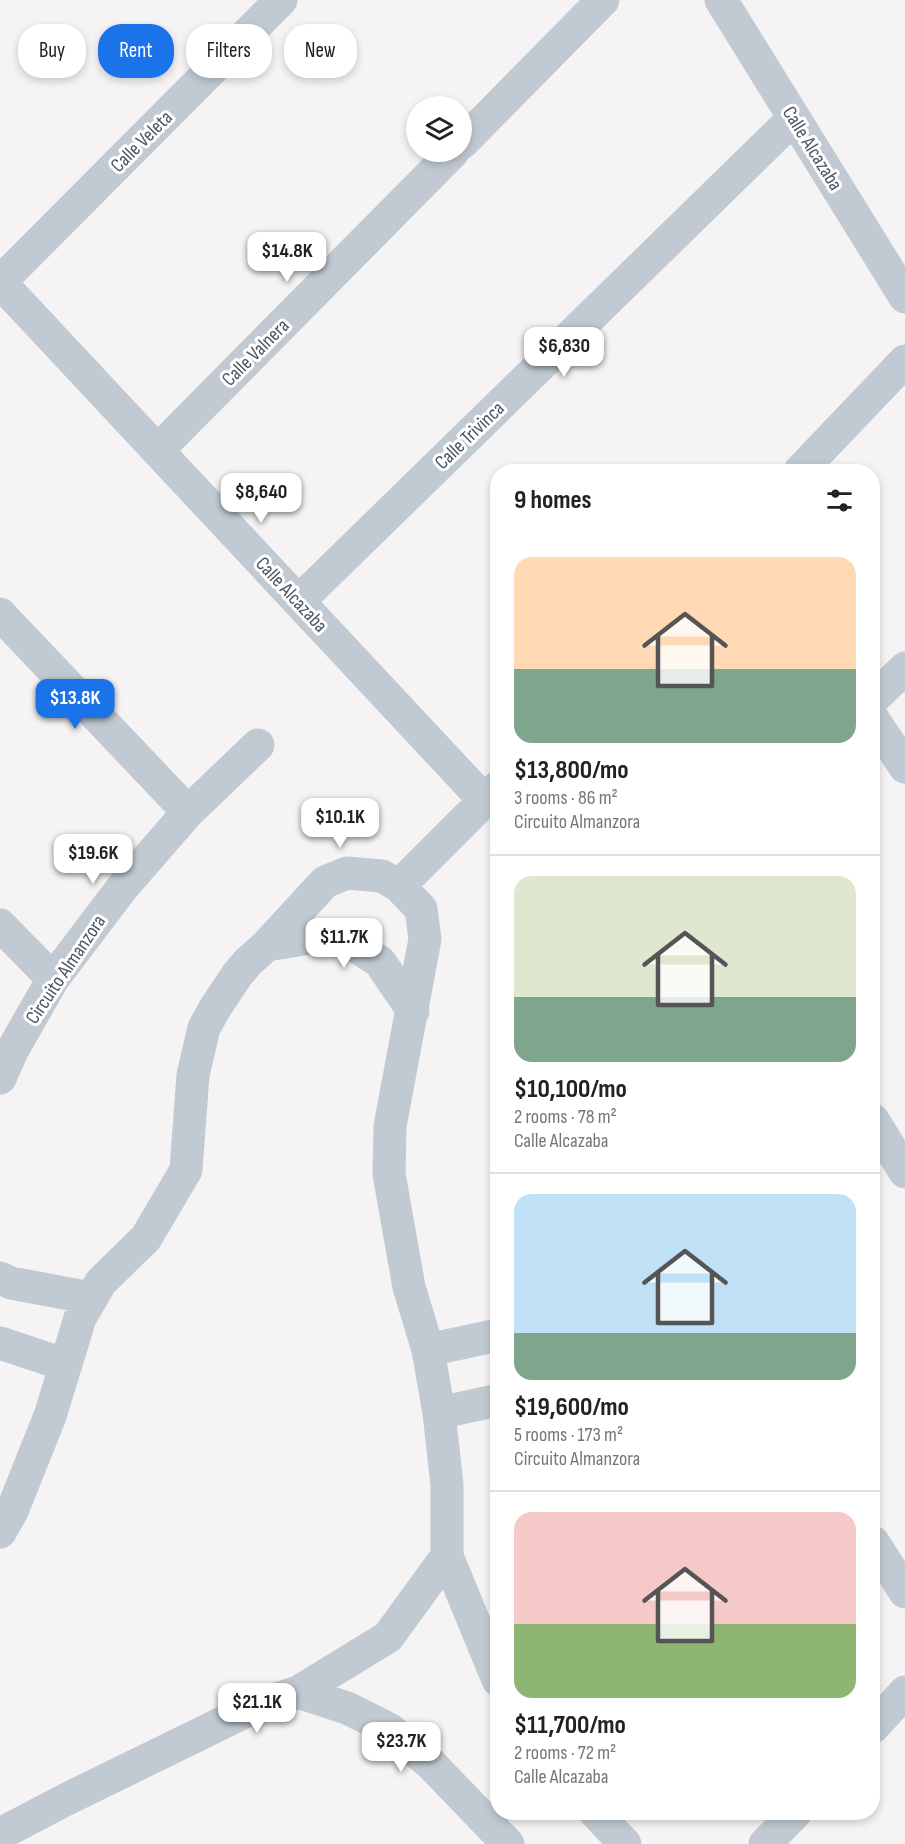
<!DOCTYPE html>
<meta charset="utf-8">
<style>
body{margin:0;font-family:"Sofia Sans Condensed",sans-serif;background:#f2f2f2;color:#222;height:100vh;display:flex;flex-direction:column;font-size:22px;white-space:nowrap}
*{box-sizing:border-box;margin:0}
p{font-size:20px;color:#767676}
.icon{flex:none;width:33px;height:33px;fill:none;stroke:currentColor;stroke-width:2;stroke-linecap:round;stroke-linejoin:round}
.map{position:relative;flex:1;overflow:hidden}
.drawer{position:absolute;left:490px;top:464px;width:390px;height:1356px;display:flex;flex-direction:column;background:#fff;border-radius:24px;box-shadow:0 3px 9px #0003}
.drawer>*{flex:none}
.guide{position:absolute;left:18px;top:24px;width:382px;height:54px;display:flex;gap:12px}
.controls{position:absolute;left:406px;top:96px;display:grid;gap:12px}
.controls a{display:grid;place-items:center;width:66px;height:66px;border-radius:50%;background:#fff;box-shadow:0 3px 9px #0003;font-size:30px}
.price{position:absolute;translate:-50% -51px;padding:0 14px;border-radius:12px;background:#fff;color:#222;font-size:20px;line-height:39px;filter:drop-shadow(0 2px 3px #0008)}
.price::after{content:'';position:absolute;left:50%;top:36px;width:18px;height:14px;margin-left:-9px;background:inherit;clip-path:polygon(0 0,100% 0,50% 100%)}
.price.selected{background:#1a73e8;color:#fff}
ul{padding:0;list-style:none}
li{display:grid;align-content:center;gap:12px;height:318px;padding:0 24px}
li+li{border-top:2px solid #e0e0e0}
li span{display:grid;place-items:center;height:186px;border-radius:18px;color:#555}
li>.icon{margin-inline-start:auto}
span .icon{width:108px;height:108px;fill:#fffc;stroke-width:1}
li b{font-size:26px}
h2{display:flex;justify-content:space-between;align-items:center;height:72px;padding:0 24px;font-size:26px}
.tag{padding:0 21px;border-radius:24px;background:#fff;box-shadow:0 3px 9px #0003;font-size:21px;line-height:54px}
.tag.selected{background:#1a73e8;color:#fff}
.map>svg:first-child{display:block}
</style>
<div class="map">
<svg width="905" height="1844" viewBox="0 0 905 1844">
<rect width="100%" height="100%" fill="#f5f3f3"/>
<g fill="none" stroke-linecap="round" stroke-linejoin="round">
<path stroke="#c1cad2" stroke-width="33" d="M721 0 905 297
M462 143 603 0
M0 282 485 801
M0 282 281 0
M158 450 453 152
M800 471 905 361
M299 601 794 118
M0 614 188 812
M873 699 905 668
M873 719 905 767
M399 886 498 787
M0 925 53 979
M267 945 323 936 354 945 380 962 413 1011
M0 1078 13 1049 53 979 122 888 188 812 258 745
M873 1120 905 1172
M0 1278 11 1283 91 1298
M0 1343 66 1365
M428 1350 498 1335
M439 1413 498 1400
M0 1532 12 1511 50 1416 80 1318 101 1282 146 1238 186 1170 193 1075 204 1028 215 1008 237 975 248 962 267 945 325 882 347 873 382 876 399 886 421 909 425 939 390 1126 389 1174 409 1287 428 1350 439 1413 447 1485V1556L498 1680
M873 1542 905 1592
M298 1692 347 1708 389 1729 431 1764 508 1844
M873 1727 905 1692
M595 1812 625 1844
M0 1834 67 1799 259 1705 298 1692 388 1637 447 1556
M765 1844 796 1812"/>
</g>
<g text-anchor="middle" stroke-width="6" stroke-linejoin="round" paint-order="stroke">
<g font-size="20" fill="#4a5661" stroke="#fff">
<text transform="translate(141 141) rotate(-45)" y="7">Calle Veleta</text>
<text transform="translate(813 148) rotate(58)" y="7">Calle Alcazaba</text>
<text transform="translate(255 352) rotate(-45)" y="7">Calle Valnera</text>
<text transform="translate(469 435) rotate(-44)" y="7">Calle Trivinca</text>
<text transform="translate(292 594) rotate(47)" y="7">Calle Alcazaba</text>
<text transform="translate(65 969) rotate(-56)" y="7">Circuito Almanzora</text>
</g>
</g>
</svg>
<div class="controls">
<a><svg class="icon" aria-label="layers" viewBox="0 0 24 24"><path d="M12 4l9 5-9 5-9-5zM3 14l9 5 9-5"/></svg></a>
</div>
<b class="price" style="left:287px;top:283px">$14.8K</b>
<b class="price" style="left:564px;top:378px">$6,830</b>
<b class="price" style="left:261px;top:524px">$8,640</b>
<b class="price selected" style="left:75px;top:730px">$13.8K</b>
<b class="price" style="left:340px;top:849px">$10.1K</b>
<b class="price" style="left:93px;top:885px">$19.6K</b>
<b class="price" style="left:344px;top:969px">$11.7K</b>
<b class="price" style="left:257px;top:1734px">$21.1K</b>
<b class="price" style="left:401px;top:1773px">$23.7K</b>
<div class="guide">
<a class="tag">Buy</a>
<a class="tag selected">Rent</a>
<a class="tag">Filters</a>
<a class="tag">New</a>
</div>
<section class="drawer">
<h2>9 homes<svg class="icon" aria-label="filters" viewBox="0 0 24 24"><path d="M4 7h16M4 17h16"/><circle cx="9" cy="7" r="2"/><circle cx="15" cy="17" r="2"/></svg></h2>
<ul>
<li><span style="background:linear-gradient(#ffd9b3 60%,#7fa58c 0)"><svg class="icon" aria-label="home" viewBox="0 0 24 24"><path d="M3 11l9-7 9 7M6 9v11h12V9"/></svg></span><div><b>$13,800/mo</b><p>3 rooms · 86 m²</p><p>Circuito Almanzora</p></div></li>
<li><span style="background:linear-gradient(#dfe7d0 65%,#7fa58c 0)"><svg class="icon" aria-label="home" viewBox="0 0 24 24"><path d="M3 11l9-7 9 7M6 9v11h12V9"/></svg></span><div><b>$10,100/mo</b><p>2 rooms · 78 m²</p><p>Calle Alcazaba</p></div></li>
<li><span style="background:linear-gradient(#bfe0f5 75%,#7fa58c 0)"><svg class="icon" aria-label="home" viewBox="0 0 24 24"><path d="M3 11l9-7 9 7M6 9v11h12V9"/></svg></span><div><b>$19,600/mo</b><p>5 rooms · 173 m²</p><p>Circuito Almanzora</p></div></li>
<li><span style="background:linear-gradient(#f6c9c9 60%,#8fb573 0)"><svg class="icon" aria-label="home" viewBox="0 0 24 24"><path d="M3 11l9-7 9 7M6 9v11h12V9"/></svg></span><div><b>$11,700/mo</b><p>2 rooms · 72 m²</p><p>Calle Alcazaba</p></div></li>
</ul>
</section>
</div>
